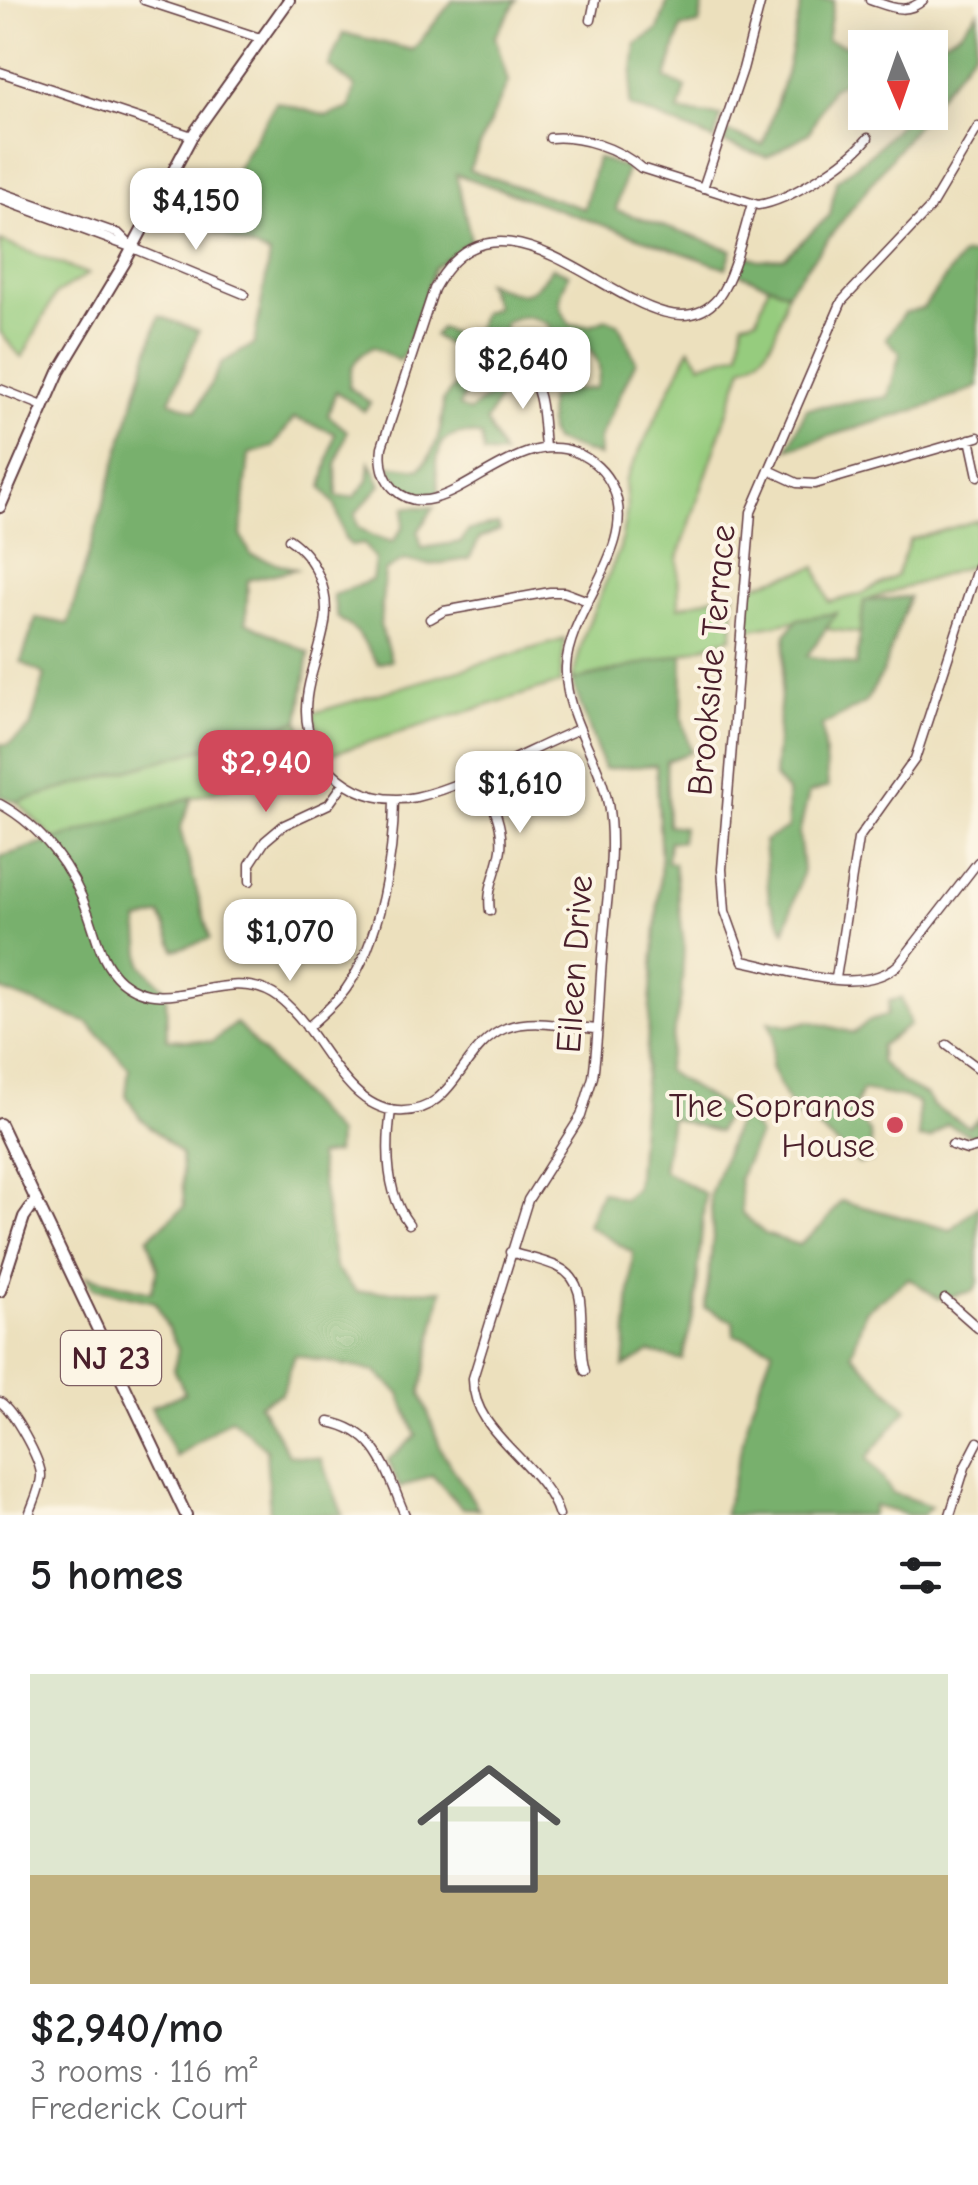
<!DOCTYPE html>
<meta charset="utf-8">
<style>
body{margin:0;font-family:"Comic Neue",sans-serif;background:#f6f6f6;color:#202124;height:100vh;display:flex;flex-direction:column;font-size:38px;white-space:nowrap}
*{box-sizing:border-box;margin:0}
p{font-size:32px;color:#757577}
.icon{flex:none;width:55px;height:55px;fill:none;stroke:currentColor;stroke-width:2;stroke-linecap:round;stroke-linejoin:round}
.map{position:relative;height:1515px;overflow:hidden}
.side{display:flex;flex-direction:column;background:#fff;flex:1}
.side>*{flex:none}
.needle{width:65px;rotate:178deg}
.tools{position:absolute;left:848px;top:30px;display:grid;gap:20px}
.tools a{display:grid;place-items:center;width:100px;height:100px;border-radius:0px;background:#fff;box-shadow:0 5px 25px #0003;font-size:50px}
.price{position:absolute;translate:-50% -85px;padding:0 22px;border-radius:20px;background:#fff;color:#222;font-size:32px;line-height:65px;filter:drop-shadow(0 2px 5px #0008)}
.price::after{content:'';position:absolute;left:50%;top:60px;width:30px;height:22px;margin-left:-15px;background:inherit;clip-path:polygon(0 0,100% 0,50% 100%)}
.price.selected{background:#d1495b;color:#fff}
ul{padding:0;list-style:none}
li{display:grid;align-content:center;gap:20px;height:530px;padding:0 30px}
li+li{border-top:2px solid #e0e0e0}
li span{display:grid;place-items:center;height:310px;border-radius:0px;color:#555}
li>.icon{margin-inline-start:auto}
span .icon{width:180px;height:180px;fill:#fffc;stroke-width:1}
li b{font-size:42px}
h2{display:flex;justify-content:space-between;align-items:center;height:120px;padding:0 30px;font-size:42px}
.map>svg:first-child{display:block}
</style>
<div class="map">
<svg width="978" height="1515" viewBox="0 0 978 1515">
<rect width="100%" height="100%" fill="#fcf5e5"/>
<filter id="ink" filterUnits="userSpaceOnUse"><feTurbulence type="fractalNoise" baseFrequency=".01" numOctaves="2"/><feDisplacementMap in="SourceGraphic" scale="20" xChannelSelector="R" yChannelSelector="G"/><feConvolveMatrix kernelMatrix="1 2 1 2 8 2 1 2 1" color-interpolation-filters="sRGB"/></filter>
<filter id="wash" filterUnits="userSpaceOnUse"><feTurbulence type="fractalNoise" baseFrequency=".0048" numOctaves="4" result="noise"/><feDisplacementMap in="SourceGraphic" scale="40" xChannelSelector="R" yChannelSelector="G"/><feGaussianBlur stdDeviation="2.25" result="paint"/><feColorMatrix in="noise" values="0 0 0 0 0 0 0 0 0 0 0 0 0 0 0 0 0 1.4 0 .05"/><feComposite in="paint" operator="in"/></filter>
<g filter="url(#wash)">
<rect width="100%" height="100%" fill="#ece0bd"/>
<path fill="#96cc7e" stroke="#707654" stroke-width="2.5" d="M0 241 88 274 56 294 22 358 0 332Z
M769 284 787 292C779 323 775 354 743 367L678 558 679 607 734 591 732 637 668 659 572 681 585 632 620 548 627 509 625 481 690 348 701 364 740 352 743 321 757 318Z
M978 520 973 565 864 601 860 633 825 629 835 613 748 630 750 586 816 567 829 602 859 595 896 576 910 540Z
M565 639 560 683 327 755 313 713Z
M299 721 312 761 55 840 17 802Z"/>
<path fill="#78b06d" stroke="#61684c" stroke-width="2.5" d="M453 0H517L495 36 508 82 469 170 584 209 597 158 627 168 616 210 732 250 726 268 456 174 471 240 434 268 405 353 399 361 373 347C355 356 349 368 349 387L370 403 364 411 336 391 328 415 347 431 336 465 337 497H354L368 481 370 462 381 485 355 514 358 527 373 536 393 542 403 527 405 507H434L418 532 422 548 461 542 469 530 498 524 500 530 480 538 469 559 429 565 404 560 385 571 380 625 391 660 378 664 357 632 337 617 333 595 372 580 375 560 364 544 352 546 345 539 335 505 322 488 335 433 294 418 273 447 249 454 241 535 251 555 296 569 248 580 246 622 309 653 299 721 17 802 0 796V744L8 745 30 728 45 675 21 662 36 618 68 624 159 316 199 331 170 401 196 411 222 363 254 344 270 255 216 233 208 218 276 102 327 116 350 108 355 87 329 66 343 33 413 50Z
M668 0H704L699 24 681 28 666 79 686 87 679 112 721 116 714 140 629 106 636 44 658 30Z
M802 0H834L827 40 865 51V71L831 89 809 133 767 157 724 143 728 132 763 145 786 74Z
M978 11 975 49 930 107V48L961 31Z
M910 113H926L787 292 735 272 743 254 759 260 785 257 830 215 836 181 874 151Z
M978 254V387L932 405 788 449 807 408 888 397 900 353 886 338 904 313 923 308 962 255Z
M552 267 569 274C559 295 555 306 571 325H591L606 319 618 323 636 361 599 439V456L554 441 549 432 548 399 567 391 595 388C606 365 595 355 579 339L552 346 549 325C533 316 522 313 505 323L504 334 525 344 513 354 498 344H483C471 364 471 386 459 406L469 412 511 378 486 421 503 455 484 454 481 436C464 432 456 433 442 442L436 464 439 494C413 500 400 487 388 465L419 469C437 452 443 425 443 400L461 379 451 347 434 336 440 328 472 342 481 314 496 307 485 282C523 297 527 302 552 267Z
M909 597 882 674 865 703 822 726 828 787 809 793 799 834 803 870 785 931 769 900 764 841 788 828 787 792 774 777 786 634 798 619 837 613 807 656 856 666 864 601Z
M683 654 682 718 691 752 666 761 668 825 683 827 681 842 669 841 667 862 674 863 684 945 681 997 666 1071 727 1109 718 1132 671 1118 663 1170 705 1194 695 1309 682 1360 650 1352 624 1367 633 1253 587 1225 601 1191 623 1199 636 1188 661 862 656 765 604 769 572 681Z
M192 797 180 829 210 939 175 950 161 915 138 921 142 965 166 990 167 1039 212 1042 236 1023 337 1135 336 1153 318 1156 335 1268 357 1292 442 1290 421 1393 442 1452 479 1509 462 1508 432 1475 400 1488 388 1460 416 1436 400 1394 376 1372 295 1355 282 1393 259 1404 289 1455 321 1459 343 1515H270L266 1449 231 1418 176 1457 151 1407 185 1393 174 1369 178 1349 155 1302 93 1288 86 1276 151 1292 158 1269 148 1238 184 1207 181 1154 140 1118 126 1095 129 1068 88 1023 0 990V857Z
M901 998 910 1025 880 1046V1062L903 1083 927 1096 933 1106 969 1127 978 1118V1136L977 1138 947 1124 930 1139 919 1138 918 1103C905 1095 878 1094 862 1090L853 1111 870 1133 872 1161 859 1164 814 1124 794 1115 771 1067 774 1036 769 1021 790 1026 809 1021 854 1033 867 1022 887 1015 889 1001Z
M741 1110 759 1135 739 1178 742 1213 765 1234 799 1245 823 1225 841 1201 951 1230 978 1205V1283L974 1291 939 1299 909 1278 865 1311 852 1354 907 1409 867 1458 893 1493 931 1506 923 1515H908L874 1506 872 1515H724L752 1405 773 1348 734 1335 733 1321 705 1308 713 1238 710 1195Z"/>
</g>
<g filter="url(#ink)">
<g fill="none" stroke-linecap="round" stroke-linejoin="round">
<defs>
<path id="minor" d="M144 0 260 38
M870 0C889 6 906 16 923 0
M591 20 595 0
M0 72 192 136
M978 127 930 208 842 301 751 512 722 869 725 911 743 961C788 970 863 998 899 964L978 862
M550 138C579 135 619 148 641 168L758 205C789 201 849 162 868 138
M703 188 743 69 761 0
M0 192 119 234 129 244
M0 199 133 248 244 294
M525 367C544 391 542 418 545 447
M0 389 43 406
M970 439 978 476
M769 470 797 483 815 484 978 437
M289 539C303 549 310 558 318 574 341 623 307 661 306 709 305 766 360 809 416 797 465 786 531 749 579 729
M430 619 444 611 550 592H564L588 601
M478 773C488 796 504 822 501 849 498 872 486 887 490 911
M0 804C42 827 73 869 88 913 97 937 101 964 121 981 168 1020 222 965 273 994 319 1021 339 1106 397 1111 456 1115 460 1046 506 1028 534 1018 568 1027 596 1029
M250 881V864L265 841 284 825 329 804 344 783
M836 978 858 839 915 759 978 566
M307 1028C320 1016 335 1004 346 989 380 941 394 856 394 799
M947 1045 978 1068
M391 1110C386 1147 386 1194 409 1224
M952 1145 967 1150 978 1147
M510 1252C526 1257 543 1260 558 1267 595 1284 574 1337 585 1371
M945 1299 978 1328
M0 1402C13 1410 42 1462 41 1477 40 1490 33 1503 29 1515
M329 1422C379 1431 387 1473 405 1515
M559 1515C543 1462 472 1435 473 1378L528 1200 581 1116 593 1077C599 1034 599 990 603 948 606 901 616 850 608 804 599 756 564 717 566 667 569 608 639 546 613 488 606 472 592 459 575 452 509 426 440 535 394 489 383 478 380 463 382 447L434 289C511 148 652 377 718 298 734 277 744 230 752 204
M950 1515 965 1467 978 1442"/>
<path id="major" d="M0 507 59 372 125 262 192 136 289 0
M0 1124 186 1515
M0 1291 24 1217 36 1200"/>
</defs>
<use href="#minor" stroke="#623c41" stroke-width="11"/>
<use href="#major" stroke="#623c41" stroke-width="14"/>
<use href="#minor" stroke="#fff" stroke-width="8"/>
<use href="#major" stroke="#fff" stroke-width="10"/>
</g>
</g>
<circle fill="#d1495b" stroke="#fcf5e5" stroke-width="4" cx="895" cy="1125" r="10"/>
<g text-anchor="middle" stroke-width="8" stroke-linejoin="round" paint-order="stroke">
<rect fill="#fcf5e5" stroke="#7f5f63" stroke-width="2.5" x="61" y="1331" width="100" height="54" rx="8"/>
<g font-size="32" font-weight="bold" fill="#4a1f2b">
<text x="111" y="1369">NJ 23</text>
</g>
<g font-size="35" fill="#4a1f2b" stroke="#fcf5e5">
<text transform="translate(711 660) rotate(-85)" y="12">Brookside Terrace</text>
<text transform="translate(574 964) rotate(-86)" y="12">Eileen Drive</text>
</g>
<g font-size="35" fill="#4a1f2b" stroke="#fcf5e5" text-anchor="end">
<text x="875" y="1117">The Sopranos<tspan x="875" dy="40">House</tspan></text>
</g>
</g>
</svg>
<div class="tools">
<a><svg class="needle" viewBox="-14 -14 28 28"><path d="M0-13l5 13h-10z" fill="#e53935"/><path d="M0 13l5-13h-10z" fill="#757577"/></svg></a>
</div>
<b class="price" style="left:196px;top:253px">$4,150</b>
<b class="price" style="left:523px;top:412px">$2,640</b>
<b class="price selected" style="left:266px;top:815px">$2,940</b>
<b class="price" style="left:520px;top:836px">$1,610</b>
<b class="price" style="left:290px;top:984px">$1,070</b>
</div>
<section class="side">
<h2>5 homes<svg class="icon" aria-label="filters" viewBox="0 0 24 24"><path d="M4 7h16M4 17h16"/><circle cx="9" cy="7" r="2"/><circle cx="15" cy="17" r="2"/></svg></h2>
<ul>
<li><span style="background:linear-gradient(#dfe7d0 65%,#c2b280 0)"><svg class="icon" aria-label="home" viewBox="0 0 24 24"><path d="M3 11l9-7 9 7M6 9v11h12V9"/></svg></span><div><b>$2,940/mo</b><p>3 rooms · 116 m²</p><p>Frederick Court</p></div></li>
</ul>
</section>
